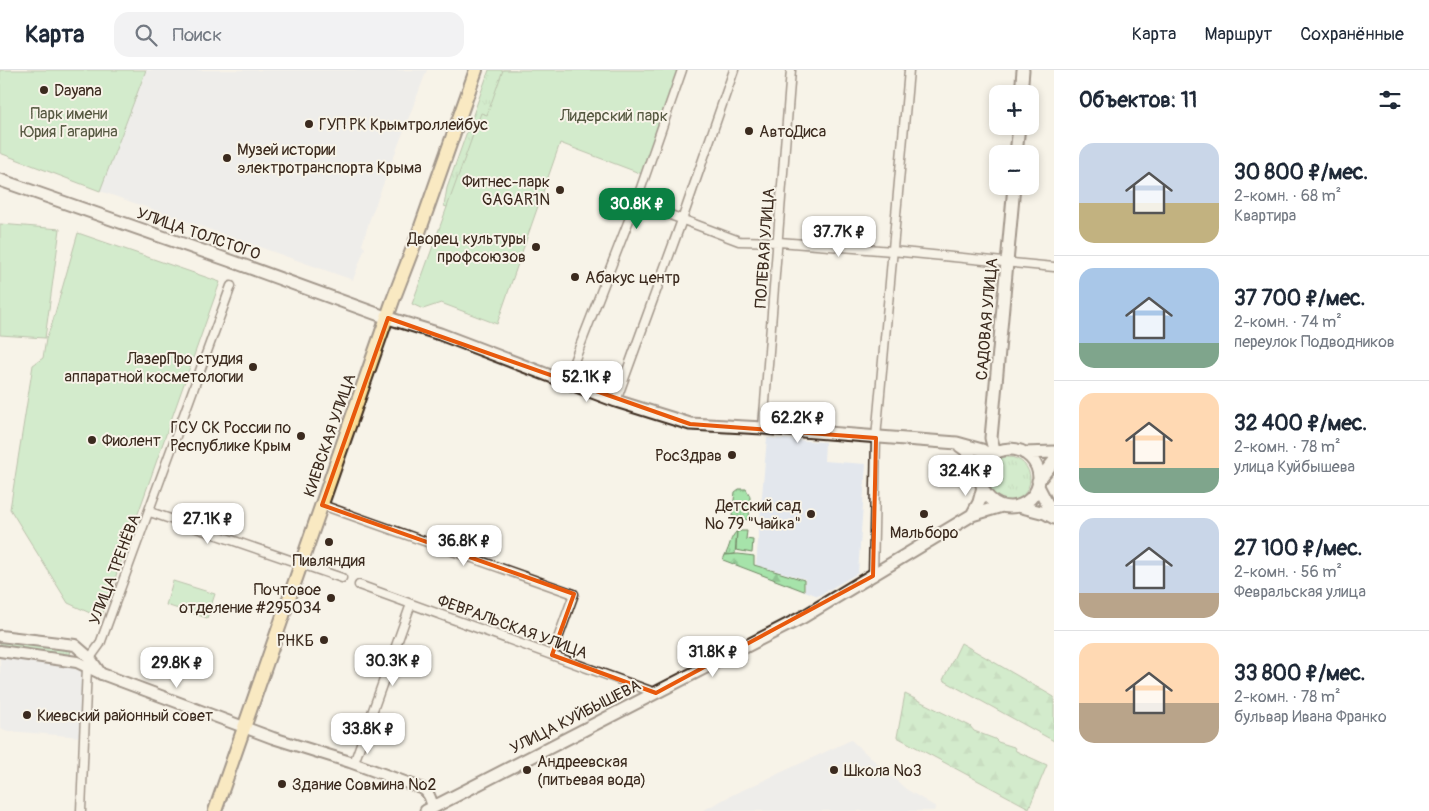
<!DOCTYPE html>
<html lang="ru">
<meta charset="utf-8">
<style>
body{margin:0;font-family:Pangolin,sans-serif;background:#f2f2f3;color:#1f2937;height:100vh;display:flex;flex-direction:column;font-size:19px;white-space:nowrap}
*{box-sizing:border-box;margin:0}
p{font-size:16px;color:#747a83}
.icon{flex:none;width:28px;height:28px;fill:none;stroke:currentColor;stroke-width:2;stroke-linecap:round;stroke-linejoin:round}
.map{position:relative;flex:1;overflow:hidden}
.details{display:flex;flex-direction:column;background:#fff;width:375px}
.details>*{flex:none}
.tools{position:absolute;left:989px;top:15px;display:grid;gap:10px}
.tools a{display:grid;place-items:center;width:50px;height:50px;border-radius:10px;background:#fff;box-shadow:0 2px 8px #0003;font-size:25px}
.price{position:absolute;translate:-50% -42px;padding:0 11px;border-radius:10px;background:#fff;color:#222;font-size:16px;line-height:32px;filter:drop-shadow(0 1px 2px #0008)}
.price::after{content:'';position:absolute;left:50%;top:30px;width:15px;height:11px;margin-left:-8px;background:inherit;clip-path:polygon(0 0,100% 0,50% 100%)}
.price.active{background:#0b8043;color:#fff}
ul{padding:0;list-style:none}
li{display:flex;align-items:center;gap:15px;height:125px;padding:0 25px}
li+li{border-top:1px solid #e0e1e3}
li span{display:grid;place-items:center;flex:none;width:140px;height:100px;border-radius:15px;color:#555}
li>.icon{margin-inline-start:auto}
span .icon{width:60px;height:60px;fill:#fffc;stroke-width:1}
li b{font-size:21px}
h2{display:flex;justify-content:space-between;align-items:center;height:60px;padding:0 25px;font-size:21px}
header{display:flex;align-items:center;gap:30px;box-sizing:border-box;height:70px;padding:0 25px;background:#fff;border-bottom:1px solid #e0e1e3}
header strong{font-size:24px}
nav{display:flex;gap:28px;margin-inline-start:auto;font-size:18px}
.search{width:350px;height:45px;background:#f2f2f3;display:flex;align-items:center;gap:12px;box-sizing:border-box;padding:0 18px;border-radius:15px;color:#747a83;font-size:19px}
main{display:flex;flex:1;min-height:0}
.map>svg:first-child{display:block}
</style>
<header>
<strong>Карта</strong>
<div class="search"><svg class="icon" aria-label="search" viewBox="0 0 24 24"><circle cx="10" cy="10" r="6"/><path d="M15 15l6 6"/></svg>Поиск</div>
<nav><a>Карта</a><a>Маршрут</a><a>Сохранённые</a></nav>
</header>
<main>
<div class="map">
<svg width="1054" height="741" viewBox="0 0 1054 741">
<defs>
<pattern id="grass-tufts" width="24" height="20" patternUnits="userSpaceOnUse" patternTransform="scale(1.25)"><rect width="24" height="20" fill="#a6e3aa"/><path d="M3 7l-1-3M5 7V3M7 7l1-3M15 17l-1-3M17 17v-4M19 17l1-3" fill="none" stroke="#90c392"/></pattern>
<pattern id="forest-firs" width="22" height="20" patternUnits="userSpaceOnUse" patternTransform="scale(1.25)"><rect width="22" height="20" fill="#a6e3aa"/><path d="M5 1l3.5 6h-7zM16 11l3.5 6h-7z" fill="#90c392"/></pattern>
</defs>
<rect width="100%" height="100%" fill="#f7f3e8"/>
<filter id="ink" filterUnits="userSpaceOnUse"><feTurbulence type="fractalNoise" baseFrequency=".02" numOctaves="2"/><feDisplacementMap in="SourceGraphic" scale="10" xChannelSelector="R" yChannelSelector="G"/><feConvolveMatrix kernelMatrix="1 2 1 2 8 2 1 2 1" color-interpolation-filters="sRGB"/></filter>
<g filter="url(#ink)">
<path fill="#e3e7ed" d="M146 0H427L370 149 362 175 365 178 353 210 100 121Z
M767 368 825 372 824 391 866 394 858 503 818 526 805 521V509L756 495Z
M0 585 84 598 81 667 8 661 0 658Z
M851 670 906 719 936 737 934 741H702L732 725Z"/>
<path fill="url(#grass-tufts)" stroke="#708664" d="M489 0H516L453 139 444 136 447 118Z
M986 409a22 22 0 1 1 44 0a22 22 0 1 1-44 0Z
M739 419H746L750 426 749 450 732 446 735 422Z
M737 461 735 484 725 485C731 475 729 469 737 461Z
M0 569 71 577 70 588 0 578Z"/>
<path fill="url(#forest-firs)" stroke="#708664" d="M738 484 754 486V495L804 510V521L723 490 725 485Z
M961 573 1054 627V671L943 610Z
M905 624 970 656 974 661 995 669 998 672 1014 677 1016 681 1047 695 1029 738 897 667Z"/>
<path fill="#a6e3aa" stroke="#708664" d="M0 0H146L100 121 0 83Z
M503 0H678L642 104 560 73 497 254 441 233 423 239 412 234 481 43 487 45Z
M0 154 60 159 45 268 0 265Z
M78 163 220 212 101 548 68 533 10 439 33 295 43 288 46 269 52 254Z
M737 461H747L746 469 753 470 752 483 736 480Z
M173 511 215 524 207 548 166 535Z"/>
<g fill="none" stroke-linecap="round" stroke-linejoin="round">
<defs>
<path id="minor" d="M636 132 739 171 779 172 892 181 1054 197
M566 312 636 132 682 0
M616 331 682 150 734 0
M763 358 791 0
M322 435 574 524 552 585
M150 442 342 508
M873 506 876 368 909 0
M359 515 656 623
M354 693 411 534
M81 741 87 597 90 588 100 574 231 216"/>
<path id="tertiary" d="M0 566 75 575 90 588 101 604
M0 581 77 592 102 604 273 668 350 692 421 718C429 721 431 730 433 737"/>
<path id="secondary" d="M1021 24 1023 0
M1016 84 1019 56
M0 110 234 192 388 248 440 264 616 331 690 354 763 358 957 373 982 380 991 386
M960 376 967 381 981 405
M981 408a29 29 0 1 1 58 0a29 29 0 1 1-58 0Z
M995 383 991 368 1014 116
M1024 383 1054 382
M1038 411 1054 391
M1038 416 1054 447
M1018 436 1045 443 1054 448
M972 445 979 432 983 417
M426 741 803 547 972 445 1002 436"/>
<path id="primary" d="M215 741 393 230 418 165 476 0"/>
</defs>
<use href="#minor" stroke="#3b2a1e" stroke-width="11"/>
<use href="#tertiary" stroke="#3b2a1e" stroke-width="14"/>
<use href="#secondary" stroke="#3b2a1e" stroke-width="15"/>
<use href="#primary" stroke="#3b2a1e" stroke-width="16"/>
<use href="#minor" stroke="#f7f3e8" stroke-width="8"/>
<use href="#tertiary" stroke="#f7f3e8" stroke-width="10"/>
<use href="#secondary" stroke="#f7f3e8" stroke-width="11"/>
<use href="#primary" stroke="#fbde96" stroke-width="12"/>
</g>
</g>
<path d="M0 0H1054V741H0ZM388 248 690 354 876 368 873 506 656 623 552 585 574 524 322 435Z" fill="#f7f3e8" fill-opacity=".55" fill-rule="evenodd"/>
<path fill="none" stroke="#e8590c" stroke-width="4" stroke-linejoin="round" d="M388 248 690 354 876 368 873 506 656 623 552 585 574 524 322 435Z"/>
<g fill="#3b2a1e" stroke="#f7f3e8" stroke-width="2">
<circle cx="44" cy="20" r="5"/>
<circle cx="309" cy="54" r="5"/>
<circle cx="749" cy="61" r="5"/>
<circle cx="227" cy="88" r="5"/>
<circle cx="560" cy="120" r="5"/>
<circle cx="536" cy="177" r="5"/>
<circle cx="575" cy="207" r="5"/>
<circle cx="253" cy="297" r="5"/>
<circle cx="301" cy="366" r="5"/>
<circle cx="92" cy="370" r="5"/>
<circle cx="732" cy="385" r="5"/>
<circle cx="811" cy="444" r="5"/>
<circle cx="924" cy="444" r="5"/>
<circle cx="329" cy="472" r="5"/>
<circle cx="331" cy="528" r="5"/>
<circle cx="324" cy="570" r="5"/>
<circle cx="27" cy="645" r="5"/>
<circle cx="527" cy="700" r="5"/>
<circle cx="834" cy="700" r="5"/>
<circle cx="282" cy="714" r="5"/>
</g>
<g text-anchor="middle" stroke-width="4" stroke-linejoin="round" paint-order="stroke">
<g font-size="16" fill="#3b2a1e" stroke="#f7f3e8" text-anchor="start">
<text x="54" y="26">Dayana</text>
<text x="319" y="60">ГУП РК Крымтроллейбус</text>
<text x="759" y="67">АвтоДиса</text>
<text x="237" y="85">Музей истории<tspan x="237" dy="18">электротранспорта Крыма</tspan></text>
<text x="550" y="117" text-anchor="end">Фитнес-парк<tspan x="550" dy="18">GAGAR1N</tspan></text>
<text x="526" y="174" text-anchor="end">Дворец культуры<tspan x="526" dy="18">профсоюзов</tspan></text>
<text x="585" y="213">Абакус центр</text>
<text x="243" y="294" text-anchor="end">ЛазерПро студия<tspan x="243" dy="18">аппаратной косметологии</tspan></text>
<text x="291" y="363" text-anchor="end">ГСУ СК России по<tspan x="291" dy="18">Республике Крым</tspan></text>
<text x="102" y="376">Фиолент</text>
<text x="722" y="391" text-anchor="end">РосЗдрав</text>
<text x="801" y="441" text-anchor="end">Детский сад<tspan x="801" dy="18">№ 79 "Чайка"</tspan></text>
<text x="924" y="468" text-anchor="middle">Мальборо</text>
<text x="329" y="496" text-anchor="middle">Пивляндия</text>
<text x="321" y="525" text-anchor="end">Почтовое<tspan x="321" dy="18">отделение #295034</tspan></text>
<text x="314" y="576" text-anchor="end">РНКБ</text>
<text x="37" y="651">Киевский районный совет</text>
<text x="537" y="697">Андреевская<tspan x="537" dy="18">(питьевая вода)</tspan></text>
<text x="844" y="706">Школа №3</text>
<text x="292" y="720">Здание Совмина №2</text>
</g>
<g font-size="16" fill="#565841" stroke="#f7f3e8">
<text x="69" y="49">Парк имени<tspan x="69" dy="18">Юрия Гагарина</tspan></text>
<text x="614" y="51">Лидерский парк</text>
</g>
<g font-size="16" fill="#3b2a1e" stroke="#f7f3e8">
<text transform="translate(199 163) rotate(19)" y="6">УЛИЦА ТОЛСТОГО</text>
<text transform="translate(764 178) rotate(-86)" y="6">ПОЛЕВАЯ УЛИЦА</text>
<text transform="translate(986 249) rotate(-85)" y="6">САДОВАЯ УЛИЦА</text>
<text transform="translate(329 365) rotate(-71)" y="6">КИЕВСКАЯ УЛИЦА</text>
<text transform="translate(114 499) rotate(-69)" y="6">УЛИЦА ТРЕНЁВА</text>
<text transform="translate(513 556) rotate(20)" y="6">ФЕВРАЛЬСКАЯ УЛИЦА</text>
<text transform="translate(575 646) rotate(-27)" y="6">УЛИЦА КУЙБЫШЕВА</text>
</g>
</g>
</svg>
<div class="tools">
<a>+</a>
<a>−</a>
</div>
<b class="price active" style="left:637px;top:160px">30.8K ₽</b>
<b class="price" style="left:839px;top:188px">37.7K ₽</b>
<b class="price" style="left:587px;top:333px">52.1K ₽</b>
<b class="price" style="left:798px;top:374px">62.2K ₽</b>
<b class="price" style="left:966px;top:427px">32.4K ₽</b>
<b class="price" style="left:208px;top:475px">27.1K ₽</b>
<b class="price" style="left:464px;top:497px">36.8K ₽</b>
<b class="price" style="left:713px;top:608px">31.8K ₽</b>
<b class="price" style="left:393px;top:617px">30.3K ₽</b>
<b class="price" style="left:177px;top:619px">29.8K ₽</b>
<b class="price" style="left:368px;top:685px">33.8K ₽</b>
</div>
<section class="details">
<h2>Объектов: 11<svg class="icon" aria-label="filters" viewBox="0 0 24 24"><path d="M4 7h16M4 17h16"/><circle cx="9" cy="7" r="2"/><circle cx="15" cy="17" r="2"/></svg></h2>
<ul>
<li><span style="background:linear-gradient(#c9d6e8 60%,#c2b280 0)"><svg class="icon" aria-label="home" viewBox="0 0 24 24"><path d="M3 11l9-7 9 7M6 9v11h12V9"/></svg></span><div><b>30 800 ₽/мес.</b><p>2-комн. · 68 m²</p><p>Квартира</p></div></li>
<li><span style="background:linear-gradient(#a9c7e8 75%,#7fa58c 0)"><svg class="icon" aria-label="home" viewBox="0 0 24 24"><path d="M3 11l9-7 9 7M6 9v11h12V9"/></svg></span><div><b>37 700 ₽/мес.</b><p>2-комн. · 74 m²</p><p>переулок Подводников</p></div></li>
<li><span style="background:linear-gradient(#ffd9b3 75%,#7fa58c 0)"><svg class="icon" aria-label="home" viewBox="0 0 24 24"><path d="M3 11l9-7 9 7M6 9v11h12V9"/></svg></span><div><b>32 400 ₽/мес.</b><p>2-комн. · 78 m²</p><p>улица Куйбышева</p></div></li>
<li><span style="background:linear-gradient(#c9d6e8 75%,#b9a48a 0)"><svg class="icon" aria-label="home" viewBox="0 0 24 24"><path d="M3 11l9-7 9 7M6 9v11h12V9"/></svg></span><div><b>27 100 ₽/мес.</b><p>2-комн. · 56 m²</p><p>Февральская улица</p></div></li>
<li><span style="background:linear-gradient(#ffd9b3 60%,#b9a48a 0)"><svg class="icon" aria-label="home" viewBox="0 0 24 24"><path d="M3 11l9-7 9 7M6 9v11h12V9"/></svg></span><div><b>33 800 ₽/мес.</b><p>2-комн. · 78 m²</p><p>бульвар Ивана Франко</p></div></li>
</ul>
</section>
</main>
